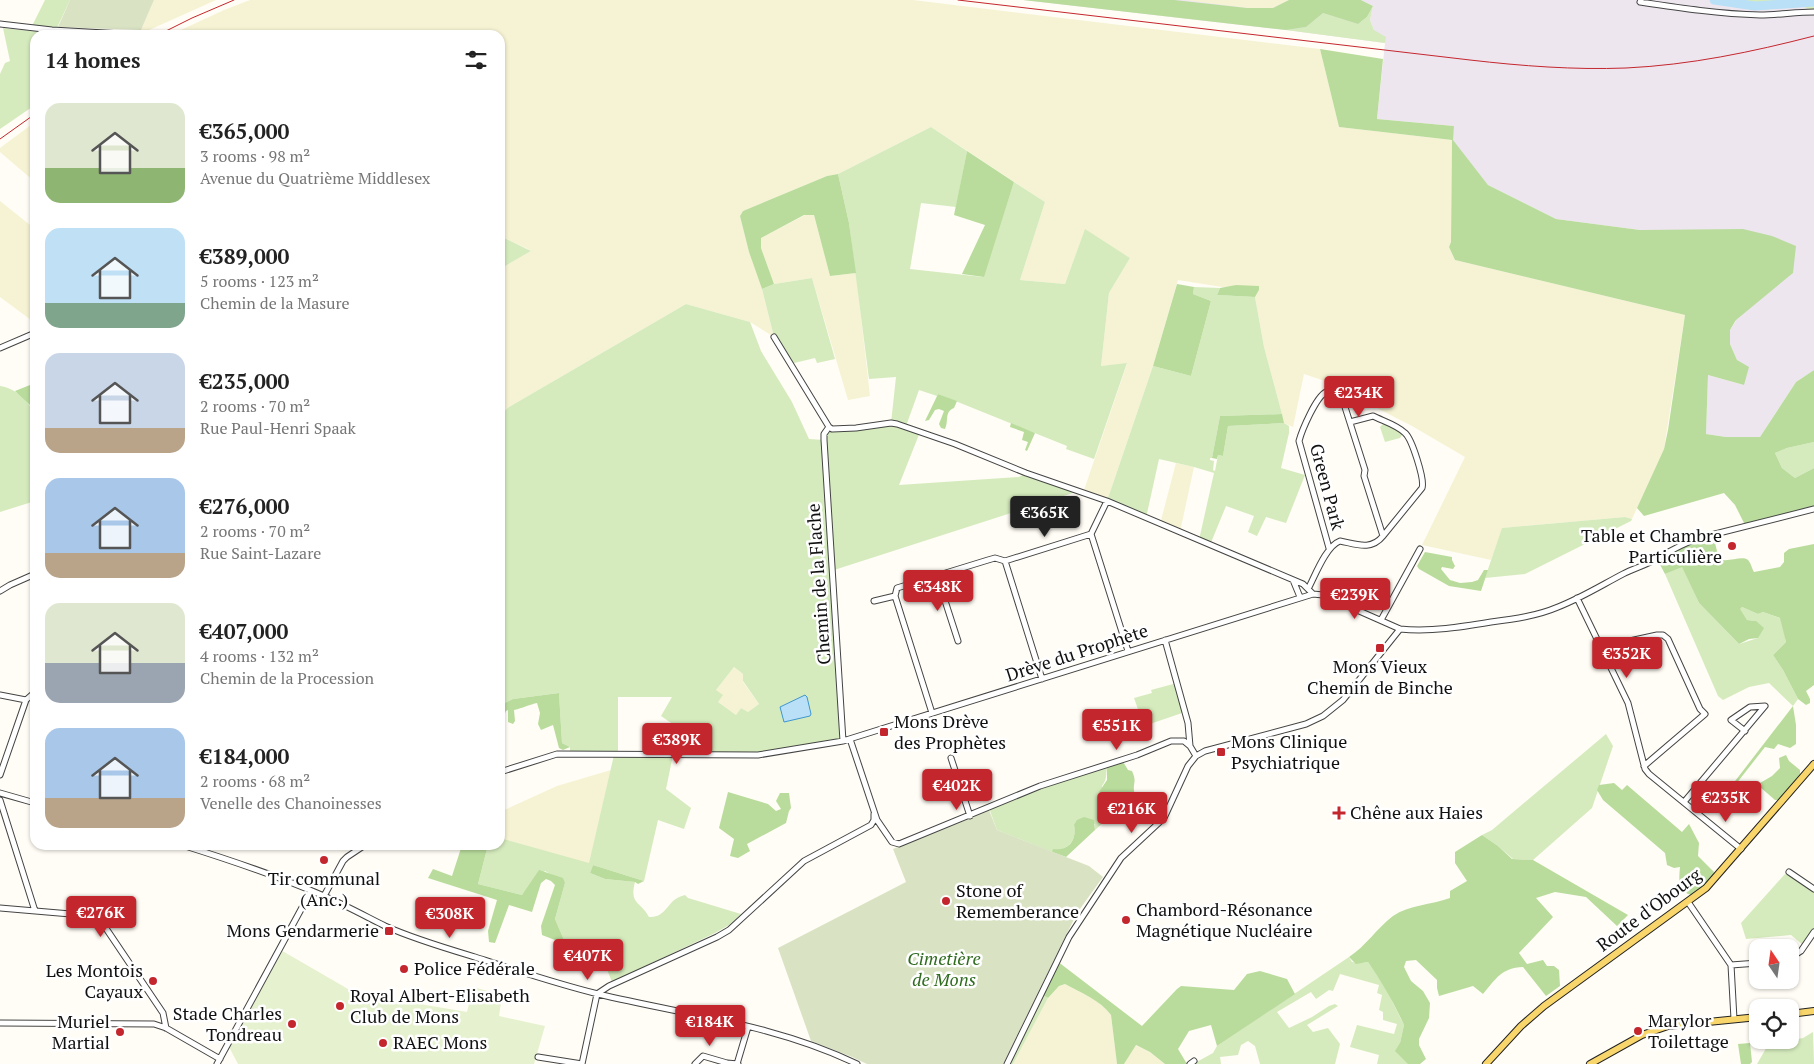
<!DOCTYPE html>
<meta charset="utf-8">
<style>
body{margin:0;font-family:"PT Serif",serif;background:#f2f2f2;color:#222;height:100vh;display:flex;flex-direction:column;font-size:19px;white-space:nowrap}
*{box-sizing:border-box;margin:0}
p{font-size:16px;color:#767676}
.icon{flex:none;width:28px;height:28px;fill:none;stroke:currentColor;stroke-width:2;stroke-linecap:round;stroke-linejoin:round}
.map{position:relative;flex:1;overflow:hidden}
.details{position:absolute;left:30px;top:30px;width:475px;height:820px;display:flex;flex-direction:column;background:#fff;border-radius:15px;box-shadow:0 1px 4px #0004}
.details>*{flex:none}
.needle{width:32px;rotate:347deg}
.buttons{position:absolute;left:1749px;top:939px;display:grid;gap:10px}
.buttons a{display:grid;place-items:center;width:50px;height:50px;border-radius:10px;background:#fff;box-shadow:0 1px 4px #0004;font-size:25px}
.price{position:absolute;translate:-50% -42px;padding:0 11px;border-radius:5px;background:#c4262e;color:#fff;font-size:16px;line-height:32px;filter:drop-shadow(0 1px 2px #0008)}
.price::after{content:'';position:absolute;left:50%;top:30px;width:15px;height:11px;margin-left:-8px;background:inherit;clip-path:polygon(0 0,100% 0,50% 100%)}
.price.selected{background:#222;color:#fff}
ul{padding:0;list-style:none}
li{display:flex;align-items:center;gap:15px;height:125px;padding:0 15px}
li span{display:grid;place-items:center;flex:none;width:140px;height:100px;border-radius:15px;color:#555}
li>.icon{margin-inline-start:auto}
span .icon{width:60px;height:60px;fill:#fffc;stroke-width:1}
li b{font-size:21px}
h2{display:flex;justify-content:space-between;align-items:center;height:60px;padding:0 15px;font-size:21px}
.map>svg:first-child{display:block}
</style>
<div class="map">
<svg width="1814" height="1064" viewBox="0 0 1814 1064">
<rect width="100%" height="100%" fill="#fffdf5"/>
<path fill="#eee6ef" d="M1023 0H1327L1374 30 1370 20 1373 6 1361 0H1814V370L1796 382 1760 437H1726L1706 434 1708 375 1744 385 1737 360 1730 344V330L1736 321 1640 230 1556 219 1488 185 1452 140 1454 126 1377 119 1385 43 1286 30Z"/>
<path fill="#f6f3d4" d="M154 0H216L147 31 141 30Z
M250 0H913L1320 49 1339 127 1452 140 1451 242 1449 247 1455 260 1685 315 1664 449 1632 519 1625 517 1503 528 1491 560 1422 545 1465 457 1412 426 1322 380 1304 374 1293 427 1284 423 1282 414 1264 347 1255 297 1259 290V286L1222 287 1178 280 1153 366 1107 501 1083 493 1127 364 1101 366 1109 293 1130 258 1085 230 1065 284 1020 280 1045 202 931 127 838 174 827 176 743 211 740 216 749 252 762 289 774 337 750 322 686 304 509 407 500 415V269L531 251 526 248 500 236V35H170L224 10Z
M1185 0H1289L1273 8H1247Z
M35 122V182L0 152V148Z
M0 201 35 229V323L0 297Z
M805 215H814L830 276 856 273 870 396 848 400 812 278 774 284 761 248V238Z
M1176 463 1194 467 1180 532 1160 524Z
M734 667 743 674V682L759 704 748 712 741 708 736 715 718 702 716 690Z
M611 770 589 864 500 838V812L557 786Z
M1065 984 1095 1000 1106 1009 1111 1015 1117 1064H1013L1048 998 1059 986Z
M1135 1045 1150 1052 1165 1064H1124Z"/>
<path fill="#d5ebbd" fill-rule="evenodd" d="M45 0H70L56 30 31 28Z
M1724 0H1814V16L1804 6 1759 10 1723 4Z
M1373 6 1370 20 1374 30 1386 37 1385 43 1286 30 1306 27 1323 13 1358 24 1367 17Z
M3 28 49 33 93 35H35V105L0 129V74L5 63 10 61Z
M931 127 967 151 956 207 921 203 910 269 983 277 1014 182 1045 202 1020 280 1065 284 1085 229 1130 258 1109 293 1101 366 1127 363 1094 459 1066 449 1067 446 938 394 937 396 919 390 906 426 920 432 899 485 1019 477 1026 473 1079 491 831 571 843 741 758 755H673L666 789 691 808 684 829 658 820 644 881 593 865 590 873 605 879 635 882C629 905 641 901 649 917 663 917 665 909 673 901 676 898 681 896 685 895L688 898 741 914 729 925 715 933 612 982 600 952 592 948 564 940 555 919 565 883 545 871 522 895 478 884 488 845H500V838L589 863 614 755 570 754V747L562 743 559 693 513 699 500 705V415L509 407 686 304 750 322 761 351 792 402 809 439 824 440 829 427 833 429 891 423 896 377 869 379 849 223 838 174ZM734 667 743 674V681L759 704 748 712 741 708 736 715 718 702 723 695 716 690ZM618 697H672L661 716 680 729 664 755H618Z
M500 236 531 251 500 269Z
M812 278 835 359 817 363 815 358 790 364 774 337 762 289 774 284Z
M1194 287 1220 288 1217 295 1255 297 1264 347 1282 414 1220 416 1212 458H1210V460L1214 461 1213 470 1215 471 1218 455 1223 456 1228 426 1284 423 1289 426V433L1281 468 1305 475 1286 523 1266 517 1257 536 1248 532 1254 516 1226 506 1210 545 1199 540 1214 473 1194 467 1159 459 1146 518 1107 501 1153 366 1191 376 1211 301 1193 294Z
M0 386C16 388 28 401 35 414V501L0 512Z
M1385 422 1404 432 1400 438 1385 442 1380 427Z
M1814 442V468L1795 478 1782 468 1775 453 1787 448Z
M1625 517 1632 519 1631 521 1525 574 1485 578 1502 528Z
M1682 566 1699 603 1739 644 1758 638 1756 621 1747 620 1739 609 1742 607 1758 614 1763 612 1782 619 1786 642 1773 655 1783 670 1798 699 1793 706 1769 683 1749 687 1723 700 1718 696 1665 574Z
M1177 683 1185 712 1144 726 1134 698 1152 693 1151 690Z
M1606 734 1613 746 1592 808 1533 860 1513 859 1498 846 1482 835 1492 830Z
M1109 764C1104 772 1109 777 1102 786V803L1105 807H1109L1104 822 1095 830V824L1074 825C1077 840 1069 850 1054 850L1052 852 997 830 989 808Z
M1789 872 1814 889V932L1804 946 1791 935 1746 939 1741 923 1785 874 1787 875Z
M1349 957 1352 962 1362 963 1368 962 1383 983 1404 1025 1400 1043 1408 1064H1377L1379 1055 1350 1047 1357 1025 1394 1034 1397 1024 1383 1020V1012L1379 1010 1382 995 1377 993 1379 985 1340 974 1333 991 1329 990 1316 999 1311 992 1277 1012 1289 1028 1312 1017 1329 1006 1335 1004 1338 1006 1307 1025 1313 1032 1328 1028 1340 1044 1335 1064H1260L1255 1046 1248 1041 1241 1045 1238 1055 1220 1057 1221 1064H1193L1213 1053 1217 1046Z
M1041 994 1048 998 1013 1064H1007Z
M1813 1032 1814 1064H1757L1768 1045 1803 1038Z"/>
<path fill="#b9dc9c" d="M1023 0H1174L1247 8H1273L1289 0H1361L1373 6 1367 17 1358 24 1323 13 1306 27 1286 30Z
M1320 49 1383 59 1377 119 1454 126 1453 140 1488 185 1556 219 1640 230 1743 229 1772 236 1796 246 1793 273 1736 320 1730 330V344L1737 360 1749 367 1744 385 1708 375 1706 434 1726 437H1760L1796 382 1814 370V442L1787 448 1775 453 1782 468 1795 478 1814 468V509L1746 527 1735 505 1724 493 1644 516 1637 508 1664 449 1668 430 1685 315 1455 260 1449 247 1451 242 1452 140 1339 127Z
M967 151 1014 182 984 277 962 274 985 225 954 215Z
M838 174 849 223 856 273 830 276 814 215H804L761 238V248L774 284 762 289 749 252 740 216 743 211 827 176Z
M1177 284 1194 287 1193 294 1211 301 1191 376 1153 366Z
M1236 285 1259 286V290L1255 297 1217 295 1220 288Z
M35 383V414L31 406 15 391Z
M938 394 957 401 954 408C944 412 949 421 945 429L941 428 939 424 944 411 939 409 935 410 929 420 925 421Z
M1282 414 1284 423 1228 426 1223 456 1218 455 1217 459 1212 458 1220 416Z
M1011 423 1035 433 1027 451 1025 450 1028 442 1022 440 1024 432 1010 427Z
M1711 535 1714 539 1719 559C1727 563 1743 555 1748 560 1751 563 1752 569 1754 572L1780 567 1784 562V553L1789 549 1814 544V685L1806 691 1810 699V703L1806 705 1798 699 1783 670 1773 655 1786 642 1780 618 1763 612 1758 614 1742 607 1740 609 1747 620 1756 621 1764 628 1758 638 1749 639 1739 644 1699 603 1682 567 1665 574 1657 559 1666 552Z
M1425 552 1452 557V560L1455 566 1453 569 1442 567 1441 569 1450 580 1460 583 1472 582 1478 580 1484 570H1488L1481 591 1449 586 1419 569 1417 566Z
M559 693 562 743 570 747 563 750 559 748 553 725 541 730 538 724 540 713 537 703C528 705 523 708 514 710L515 721 513 724 508 722V710L506 711 503 718H500V705L513 699Z
M1793 706 1796 725V744L1790 748 1778 744 1774 749 1765 747 1725 798 1730 803V808L1722 813 1715 807Z
M1786 755 1789 761 1800 770V774L1779 800H1775L1760 787V783L1772 776 1780 768 1779 758Z
M1122 760 1128 770 1132 771C1137 782 1133 782 1134 791 1136 800 1157 805 1165 808L1154 822 1125 797 1117 794 1111 801 1109 807 1103 806 1099 792 1107 780V768L1109 764Z
M1614 783 1622 790 1627 785 1682 832 1689 824 1699 843 1698 856 1714 872C1711 883 1700 889 1691 895 1677 891 1679 879 1680 867L1674 868 1667 865 1665 853 1603 800 1597 790 1599 785Z
M728 792 768 804 776 811 781 809 776 801 780 793H789L791 808 789 811 786 823 747 844 750 851 738 858 730 856 734 839 719 828Z
M1084 817 1094 820 1095 830 1066 857 1052 852 1053 849C1069 851 1077 840 1074 825L1077 820Z
M1482 835 1498 846 1512 859 1533 860 1628 915 1617 926 1586 897 1555 892 1536 898 1553 917 1519 953 1527 964 1543 960 1547 966H1554L1559 970 1560 986 1546 996 1523 967C1501 968 1496 979 1483 994L1473 986 1439 996 1437 988V980L1416 960 1406 961 1404 967 1411 981 1423 991 1430 1003 1429 1018 1419 1039V1045L1426 1059 1420 1064H1408L1395 1051 1400 1043 1404 1025C1394 1003 1382 982 1368 962L1356 964 1349 957C1366 946 1377 928 1393 916 1409 905 1431 905 1450 898V891L1467 881 1455 863V852Z
M462 845H488L478 884 522 895 539 870 563 878 565 883 555 919 564 940 560 942 542 935 541 926 555 885 551 881 546 879 541 883 532 912 509 905 495 943 489 942 488 931 497 900 428 878 433 869 452 876Z
M593 865 644 881 638 884 635 882 605 879 590 873Z
M1057 961 1142 1026 1177 989 1181 986 1234 990 1247 974 1260 971 1287 979 1295 994 1217 1046 1211 1025 1189 1031 1178 1049 1187 1064H1165L1150 1052 1136 1045 1124 1064H1117L1111 1015C1100 1000 1081 993 1065 984L1059 986 1048 998 1041 994Z
M1750 1043 1752 1062 1750 1064H1741L1738 1044Z"/>
<path fill="#d9e3c4" d="M70 0H154L141 30 58 27Z
M989 810 997 830 1089 866 1103 877 1077 913 1003 1064H867L852 1057 811 1041 778 948 906 882 893 849Z"/>
<path fill="#e6f2cf" d="M279 949 355 993 467 1012 473 987 499 994 502 997 499 1016 545 1026 534 1064H238L228 1045Z"/>
<path fill="#b9e0f7" stroke="#3f96cf" d="M805 695 807 697 811 714 810 716 784 722 780 707Z"/>
<g fill="none" stroke-linecap="round" stroke-linejoin="round">
<path stroke="#b9e0f7" stroke-width="9" d="M1714 0 1755 6 1814 2"/>
<defs>
<path id="minor" d="M1641 0 1640 2C1680 8 1720 14 1760 15 1778 15 1796 12 1814 12
M0 24 52 30 140 35
M774 337 829 427 832 429 856 428 891 423 897 424 955 444 1026 473 1107 501 1303 584 1313 594
M0 348 35 333
M1350 422 1373 416C1383 421 1397 425 1405 433 1412 439 1425 480 1422 488L1383 536
M829 427 824 434V440L843 741
M1107 501 1091 534 1128 651
M1005 561 1042 679
M1005 561 1091 534
M937 576 958 641
M1293 580 1300 597
M1308 589C1315 576 1326 546 1340 541 1356 544 1371 551 1383 536L1364 476 1365 470 1344 404 1338 398 1326 392C1316 397 1302 430 1299 441L1329 548
M0 591 10 585 35 574
M895 596 932 713
M1577 598 1628 703 1645 769 1649 774 1741 849
M874 601 895 596 897 588 988 560 995 558 1005 561
M1381 620 1420 549
M1165 640 1188 723 1190 746 1196 756
M1602 647 1657 635H1663L1668 639 1700 709 1705 714 1644 766
M0 695 26 700 35 692
M850 739 877 820 892 842 899 844 1040 786 1137 755 1171 741H1184L1190 746
M951 758 970 816
M500 772 557 754 758 755 843 741 1313 594 1323 595 1400 629C1431 632 1461 627 1491 622 1514 619 1537 616 1558 607 1581 598 1602 585 1623 574 1634 568 1647 565 1658 558 1673 549 1682 544 1699 538L1814 509
M0 775 26 700
M0 793 35 803
M0 800 35 911
M1684 802 1765 706 1750 707 1731 720 1745 731
M182 845C230 860 278 876 324 896 345 905 365 916 385 926 414 939 445 948 475 957 515 970 557 984 598 994 685 1015 775 1024 857 1064
M1789 872 1814 889
M324 896 343 861 347 857 365 845
M1688 902 1731 965 1734 1019
M0 908 94 916 99 918 163 1013 166 1028
M1790 958 1801 951 1814 932
M1731 965 1758 963
M597 994 609 986 717 937 729 930 804 861 871 825 874 820V814
M0 1023 154 1024 166 1028 220 1059
M538 1057 582 1064
M217 1064 311 891
M582 1064 597 994
M695 1064 703 1056 727 1063 738 1064
M737 1064 748 1027
M1007 1064 1069 937 1121 858 1164 818 1188 766 1196 756 1205 751 1306 724 1323 716 1343 700 1400 629
M1190 1064 1194 1061"/>
<path id="major" d="M1790 1014 1814 1011
M1486 1064 1521 1026 1544 1006 1706 888 1814 764
M1590 1064 1642 1035 1668 1026 1758 1017"/>
</defs>
<use href="#minor" stroke="#444" stroke-width="7"/>
<use href="#major" stroke="#222" stroke-width="8"/>
<use href="#minor" stroke="#fff" stroke-width="5"/>
<use href="#major" stroke="#f9d66b" stroke-width="6"/>
<path stroke="#c4262e" stroke-width="1" d="M958 0 1470 60C1522 66 1574 70 1626 68 1690 65 1752 52 1814 36
M158 35 192 18 234 0
M0 139 35 114"/>
</g>
<g fill="#c4262e" stroke="#fff" stroke-width="2">
<circle cx="1732" cy="546" r="5"/>
<rect x="1375" y="643" width="10" height="10" rx="2.5"/>
<rect x="879" y="727" width="10" height="10" rx="2.5"/>
<rect x="1216" y="747" width="10" height="10" rx="2.5"/>
<path d="M1336.5 805.5h5v5h5v5h-5v5h-5v-5h-5v-5h5z"/>
<circle cx="324" cy="860" r="5"/>
<circle cx="946" cy="901" r="5"/>
<circle cx="1126" cy="920" r="5"/>
<rect x="384" y="926" width="10" height="10" rx="2.5"/>
<circle cx="404" cy="969" r="5"/>
<circle cx="153" cy="981" r="5"/>
<circle cx="340" cy="1006" r="5"/>
<circle cx="292" cy="1024" r="5"/>
<circle cx="1638" cy="1031" r="5"/>
<circle cx="120" cy="1032" r="5"/>
<circle cx="383" cy="1043" r="5"/>
</g>
<g text-anchor="middle" stroke-width="5" stroke-linejoin="round" paint-order="stroke">
<g font-size="18" fill="#111" stroke="#fff">
<text transform="translate(1327 487) rotate(75)" y="6">Green Park</text>
<text transform="translate(819 584) rotate(-94)" y="6">Chemin de la Flache</text>
<text transform="translate(1077 653) rotate(-18)" y="6">Drève du Prophète</text>
<text transform="translate(1649 910) rotate(-37)" y="6">Route d'Obourg</text>
</g>
<g font-size="18" fill="#111" stroke="#fff" text-anchor="start">
<text x="1722" y="542" text-anchor="end">Table et Chambre<tspan x="1722" dy="21">Particulière</tspan></text>
<text x="1380" y="673" text-anchor="middle">Mons Vieux<tspan x="1380" dy="21">Chemin de Binche</tspan></text>
<text x="894" y="728">Mons Drève<tspan x="894" dy="21">des Prophètes</tspan></text>
<text x="1231" y="748">Mons Clinique<tspan x="1231" dy="21">Psychiatrique</tspan></text>
<text x="1350" y="819">Chêne aux Haies</text>
<text x="324" y="885" text-anchor="middle">Tir communal<tspan x="324" dy="21">(Anc.)</tspan></text>
<text x="956" y="897">Stone of<tspan x="956" dy="21">Rememberance</tspan></text>
<text x="1136" y="916">Chambord-Résonance<tspan x="1136" dy="21">Magnétique Nucléaire</tspan></text>
<text x="379" y="937" text-anchor="end">Mons Gendarmerie</text>
<text x="414" y="975">Police Fédérale</text>
<text x="143" y="977" text-anchor="end">Les Montois<tspan x="143" dy="21">Cayaux</tspan></text>
<text x="350" y="1002">Royal Albert-Elisabeth<tspan x="350" dy="21">Club de Mons</tspan></text>
<text x="282" y="1020" text-anchor="end">Stade Charles<tspan x="282" dy="21">Tondreau</tspan></text>
<text x="1648" y="1027">Marylor<tspan x="1648" dy="21">Toilettage</tspan></text>
<text x="110" y="1028" text-anchor="end">Muriel<tspan x="110" dy="21">Martial</tspan></text>
<text x="393" y="1049">RAEC Mons</text>
</g>
<g font-size="18" font-style="italic" fill="#2f6b1f" stroke="#fff">
<text x="944" y="965">Cimetière<tspan x="944" dy="21">de Mons</tspan></text>
</g>
</g>
</svg>
<div class="buttons">
<a><svg class="needle" viewBox="-14 -14 28 28"><path d="M0-13l5 13h-10z" fill="#e53935"/><path d="M0 13l5-13h-10z" fill="#767676"/></svg></a>
<a><svg class="icon" aria-label="locate" viewBox="0 0 24 24"><circle cx="12" cy="12" r="6"/><path d="M12 2v4M12 18v4M2 12h4M18 12h4"/></svg></a>
</div>
<b class="price" style="left:1359px;top:418px">€234K</b>
<b class="price selected" style="left:1045px;top:538px">€365K</b>
<b class="price" style="left:938px;top:612px">€348K</b>
<b class="price" style="left:1355px;top:620px">€239K</b>
<b class="price" style="left:1627px;top:679px">€352K</b>
<b class="price" style="left:1117px;top:751px">€551K</b>
<b class="price" style="left:677px;top:765px">€389K</b>
<b class="price" style="left:957px;top:811px">€402K</b>
<b class="price" style="left:1726px;top:823px">€235K</b>
<b class="price" style="left:1132px;top:834px">€216K</b>
<b class="price" style="left:101px;top:938px">€276K</b>
<b class="price" style="left:450px;top:939px">€308K</b>
<b class="price" style="left:588px;top:981px">€407K</b>
<b class="price" style="left:710px;top:1047px">€184K</b>
<section class="details">
<h2>14 homes<svg class="icon" aria-label="filters" viewBox="0 0 24 24"><path d="M4 7h16M4 17h16"/><circle cx="9" cy="7" r="2"/><circle cx="15" cy="17" r="2"/></svg></h2>
<ul>
<li><span style="background:linear-gradient(#dfe7d0 65%,#8fb573 0)"><svg class="icon" aria-label="home" viewBox="0 0 24 24"><path d="M3 11l9-7 9 7M6 9v11h12V9"/></svg></span><div><b>€365,000</b><p>3 rooms · 98 m²</p><p>Avenue du Quatrième Middlesex</p></div></li>
<li><span style="background:linear-gradient(#bfe0f5 75%,#7fa58c 0)"><svg class="icon" aria-label="home" viewBox="0 0 24 24"><path d="M3 11l9-7 9 7M6 9v11h12V9"/></svg></span><div><b>€389,000</b><p>5 rooms · 123 m²</p><p>Chemin de la Masure</p></div></li>
<li><span style="background:linear-gradient(#c9d6e8 75%,#b9a48a 0)"><svg class="icon" aria-label="home" viewBox="0 0 24 24"><path d="M3 11l9-7 9 7M6 9v11h12V9"/></svg></span><div><b>€235,000</b><p>2 rooms · 70 m²</p><p>Rue Paul-Henri Spaak</p></div></li>
<li><span style="background:linear-gradient(#a9c7e8 75%,#b9a48a 0)"><svg class="icon" aria-label="home" viewBox="0 0 24 24"><path d="M3 11l9-7 9 7M6 9v11h12V9"/></svg></span><div><b>€276,000</b><p>2 rooms · 70 m²</p><p>Rue Saint-Lazare</p></div></li>
<li><span style="background:linear-gradient(#dfe7d0 60%,#9aa5b1 0)"><svg class="icon" aria-label="home" viewBox="0 0 24 24"><path d="M3 11l9-7 9 7M6 9v11h12V9"/></svg></span><div><b>€407,000</b><p>4 rooms · 132 m²</p><p>Chemin de la Procession</p></div></li>
<li><span style="background:linear-gradient(#a9c7e8 70%,#b9a48a 0)"><svg class="icon" aria-label="home" viewBox="0 0 24 24"><path d="M3 11l9-7 9 7M6 9v11h12V9"/></svg></span><div><b>€184,000</b><p>2 rooms · 68 m²</p><p>Venelle des Chanoinesses</p></div></li>
</ul>
</section>
</div>
